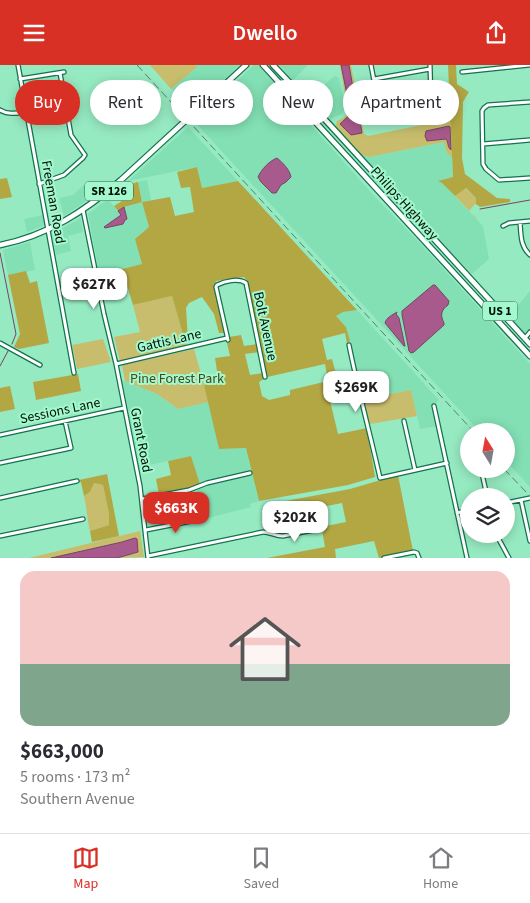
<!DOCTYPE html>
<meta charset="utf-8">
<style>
body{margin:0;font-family:"Source Sans 3",sans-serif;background:#f2f2f3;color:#2b2b33;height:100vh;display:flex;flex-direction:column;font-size:19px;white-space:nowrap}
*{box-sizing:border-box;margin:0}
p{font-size:16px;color:#7c7c81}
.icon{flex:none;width:28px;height:28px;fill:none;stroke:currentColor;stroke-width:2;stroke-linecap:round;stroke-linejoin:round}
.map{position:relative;height:493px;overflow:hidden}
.sheet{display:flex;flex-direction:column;background:#fff;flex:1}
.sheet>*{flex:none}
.top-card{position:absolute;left:15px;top:15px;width:500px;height:45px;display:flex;gap:10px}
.needle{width:32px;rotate:349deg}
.buttons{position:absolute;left:460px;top:358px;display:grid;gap:10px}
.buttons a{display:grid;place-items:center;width:55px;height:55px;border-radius:50%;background:#fff;box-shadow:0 2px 12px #0003;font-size:25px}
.price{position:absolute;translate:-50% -42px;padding:0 11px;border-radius:10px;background:#fff;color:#222;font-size:16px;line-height:32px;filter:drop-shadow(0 1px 2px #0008)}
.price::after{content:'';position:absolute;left:50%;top:30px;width:15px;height:11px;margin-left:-8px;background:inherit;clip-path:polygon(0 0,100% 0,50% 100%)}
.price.active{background:#d93025;color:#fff}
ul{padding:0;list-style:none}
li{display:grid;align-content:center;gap:10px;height:265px;padding:0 20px}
li span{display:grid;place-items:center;height:155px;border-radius:15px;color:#555}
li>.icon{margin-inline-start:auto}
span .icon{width:90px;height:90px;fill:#fffc;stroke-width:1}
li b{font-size:21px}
.tag{padding:0 18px;border-radius:22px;background:#fff;box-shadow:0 2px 12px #0003;font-size:18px;line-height:45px}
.tag.active{background:#d93025;color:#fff}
header{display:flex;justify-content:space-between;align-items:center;height:65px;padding:0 20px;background:#d93025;color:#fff;font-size:22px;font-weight:600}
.tab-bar{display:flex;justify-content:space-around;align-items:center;height:70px;border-top:1px solid #e1e1e2;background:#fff;font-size:14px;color:#7c7c81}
.tab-bar a{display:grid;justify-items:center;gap:2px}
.tab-bar .active{color:#d93025}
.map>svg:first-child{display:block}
</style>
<header><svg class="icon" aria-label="menu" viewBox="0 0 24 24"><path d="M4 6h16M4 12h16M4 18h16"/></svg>Dwello<svg class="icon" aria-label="share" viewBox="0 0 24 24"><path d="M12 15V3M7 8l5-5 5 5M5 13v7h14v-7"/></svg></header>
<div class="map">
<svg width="530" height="493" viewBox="0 0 530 493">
<rect width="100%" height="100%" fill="#96eac1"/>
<path fill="#83e0b4" d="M195 0H240L191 45 172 24 196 2Z
M254 0H258L260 2 292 36 294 41 378 135 418 176 530 299V422L506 396V366H479L194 56Z
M279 0H308L293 15Z
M334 11H336L339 13 345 43 342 49 330 54 312 35V31Z
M188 62 238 116 202 123 197 102 128 116Z
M445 77 447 87 452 92 453 112 439 116 442 118 483 161 489 194 472 209 422 158 420 153 361 90 369 92Z
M147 115 151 135 142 137 149 162 135 174 142 199 99 209 88 149 108 134 121 150 105 163 123 159 125 155 127 154 124 142 142 137 138 117Z
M84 120 94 131 64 151 59 133 73 130Z
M44 150 45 160 27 167 24 154Z
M81 153 83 167 68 171 71 186 56 190 52 169Z
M30 177 35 205 8 210 3 185Z
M530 226V264L524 268 515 258 509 251Z
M357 245 439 335 433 341 437 361 420 364 411 325 363 334 346 262 336 251 343 247Z
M122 315 157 329 178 344 209 337 219 384 246 383 259 436 250 439 251 442 204 454 197 424 205 420 250 410V407L200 419 191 391 140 402Z"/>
<path fill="#c7bd6c" d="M150 0H195L197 2 171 24Z
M340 0H341L350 44 356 40 349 0H351L364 69 368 71 451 54 452 92 447 88 444 77 369 92 361 90 340 68 336 61 337 56 344 53 348 47Z
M465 123 476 133 477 140 475 139 469 146 477 153V154L455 131Z
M172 231 186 281 120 296 114 272 140 267 133 240Z
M103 274 111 297 77 304 72 280Z
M194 284 209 337 178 344 157 329 125 316 122 300Z
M411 325 417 351 370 359 363 334Z
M94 418 103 420 109 449V460L90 466C87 454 87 443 84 431L90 427Z
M140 466 144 492 117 493 138 487 135 473 122 477 51 493H29Z"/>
<path fill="#b3a744" d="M448 0H456L457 19 469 27 463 37 462 93 465 109 497 133 510 134V137L480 142 476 139V133L466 123 455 131 442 118 438 116 453 112Z
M197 102 202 123 238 116 357 245 343 247 336 251 346 262 350 276 347 278 345 268 322 274 327 295 332 294 340 324 328 327 338 369 367 363 375 412 348 420 259 436 246 383 219 384 204 320 219 314 217 306 215 293 230 291 227 278 230 277 229 272 241 270 244 281 258 279 260 287 245 289 250 310 263 308 264 314 259 317 262 331 269 335 290 330V325L328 316 325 299 267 312 248 217 244 212 216 216 214 220 225 268H219L214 249 202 232 189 238 186 243 188 276 185 277 172 231 133 240 122 204 142 199 135 174 149 162 142 137 124 142 118 146 114 141 122 136 121 129 126 120 138 117 142 137 170 132 175 151 194 147 190 122 181 123 177 107Z
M7 113 12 132 0 134V114Z
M26 206 30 218 37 216 49 278 19 284 14 282 20 269 8 210Z
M78 309 81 326 36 335 33 317Z
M10 321 15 344 0 347V323Z
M191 391 200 419 190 423 159 430 156 414 171 410 168 396Z
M107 409 119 471 92 477 90 466 109 460V449L103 420 94 418 90 427 84 431 81 417H79V415Z
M398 410 413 486 379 493 374 476 335 484 336 493H267L325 482 322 465 326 464V461L346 457 342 438 267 453 264 440 350 424Z"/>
<path fill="#a85a8c" stroke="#764464" d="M341 0H349L356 40 351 44H350Z
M356 44 358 45 362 68 351 70 340 59Z
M449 61 450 62 451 85C447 82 449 78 446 74L427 76 425 71 426 66Z
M277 93C282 97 290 105 291 112L286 117 281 120 276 128H272L261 117 258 112C261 105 269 96 277 93Z
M124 142 127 154 125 155 123 159 105 163 104 162 121 150 118 146Z
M433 220H435L449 236 448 240C441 245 440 250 444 258V260L414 287 411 288 409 286 402 250V246Z
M397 247 396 249 399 253 405 281H404L385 258C386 253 392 250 397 247Z
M135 473 137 474 138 487 117 493H51L122 477Z"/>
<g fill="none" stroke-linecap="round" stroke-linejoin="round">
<path stroke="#764464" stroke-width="1" d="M480 144 530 135
M0 188 16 269 12 279
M0 301 8 286"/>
<defs>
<path id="minor" d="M18 0 74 308
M371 0 379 42 383 47 387 48 424 40 429 38 431 34 430 0
M462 7 529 0
M20 14 64 7
M374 14 430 4
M530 37 488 40 484 43 482 46 483 99 486 104 499 115 530 113
M0 45C8 50 17 48 26 47
M483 79 530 75
M39 119 64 110 83 93 85 90 71 70 60 8
M83 145 104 249 116 299 140 421 148 493
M520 157C521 169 520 181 530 190
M503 161 509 158 530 156
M525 273 530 267
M228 275 216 222 217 220C225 216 238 213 246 218L265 312
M0 278 40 300
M349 280C358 325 370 368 380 413L447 398
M116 299 227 273
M434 341 467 493
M404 356 415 405
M0 370 124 343
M0 398 71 383 65 356
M481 404 487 431
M0 433 77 416
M142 434 189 425 207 418 250 408
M521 435 530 476
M506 438 530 433
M457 448 469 445
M146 465 202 454
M496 469 509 493
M0 471 83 454
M148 491 263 467C270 467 275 471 283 471L324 463
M384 493 414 487 417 488 419 493"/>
<path id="major" d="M263 0 530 291
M273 0 330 60 530 279
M0 180C47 171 85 146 121 115L246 0"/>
</defs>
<use href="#minor" stroke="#14724e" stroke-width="5.5"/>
<use href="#major" stroke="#14724e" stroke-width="7"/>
<use href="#minor" stroke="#fff" stroke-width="3"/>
<use href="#major" stroke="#fff" stroke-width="4.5"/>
<path stroke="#50856a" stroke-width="1" stroke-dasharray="8 4" stroke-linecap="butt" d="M137 0 473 366
M504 404 530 431"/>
</g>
<g text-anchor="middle" stroke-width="4" stroke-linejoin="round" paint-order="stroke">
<g fill="#a3f8ce" stroke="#315743" stroke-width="1">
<rect x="85" y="116.5" width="48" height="19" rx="4"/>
<rect x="482.5" y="236.5" width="35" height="19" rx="4"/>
</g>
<g font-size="12" font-weight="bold" fill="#001208">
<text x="109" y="130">SR 126</text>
<text x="500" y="250">US 1</text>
</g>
<g font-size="14" fill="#001208" stroke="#a3f8ce">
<text transform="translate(54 137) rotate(80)" y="5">Freeman Road</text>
<text transform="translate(405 138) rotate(48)" y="5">Philips Highway</text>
<text transform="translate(266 261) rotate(78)" y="5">Bolt Avenue</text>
<text transform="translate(169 275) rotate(-13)" y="5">Gattis Lane</text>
<text transform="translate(60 345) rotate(-12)" y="5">Sessions Lane</text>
<text transform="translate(142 375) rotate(79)" y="5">Grant Road</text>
</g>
<g font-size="14" fill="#4a451c" stroke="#a3f8ce">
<text x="177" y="318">Pine Forest Park</text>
</g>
</g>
</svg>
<div class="buttons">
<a><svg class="needle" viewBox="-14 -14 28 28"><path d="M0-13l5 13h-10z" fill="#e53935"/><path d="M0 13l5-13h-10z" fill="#7c7c81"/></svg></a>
<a><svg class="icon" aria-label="layers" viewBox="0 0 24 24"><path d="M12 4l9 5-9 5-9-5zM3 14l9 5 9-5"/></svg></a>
</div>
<b class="price" style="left:94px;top:245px">$627K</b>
<b class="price" style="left:356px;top:348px">$269K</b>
<b class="price active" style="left:176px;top:469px">$663K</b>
<b class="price" style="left:295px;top:478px">$202K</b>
<div class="top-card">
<a class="tag active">Buy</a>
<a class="tag">Rent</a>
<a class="tag">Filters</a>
<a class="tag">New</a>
<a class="tag">Apartment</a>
</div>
</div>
<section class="sheet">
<ul>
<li><span style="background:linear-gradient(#f6c9c9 60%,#7fa58c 0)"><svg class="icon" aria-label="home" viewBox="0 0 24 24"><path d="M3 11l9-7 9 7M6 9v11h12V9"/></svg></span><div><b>$663,000</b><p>5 rooms · 173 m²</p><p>Southern Avenue</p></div></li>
</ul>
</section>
<nav class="tab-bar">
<a class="active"><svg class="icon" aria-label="map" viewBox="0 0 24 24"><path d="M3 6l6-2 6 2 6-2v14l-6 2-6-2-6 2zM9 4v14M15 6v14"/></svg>Map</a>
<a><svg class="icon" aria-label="saved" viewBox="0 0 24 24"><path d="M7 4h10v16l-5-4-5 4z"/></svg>Saved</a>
<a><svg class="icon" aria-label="home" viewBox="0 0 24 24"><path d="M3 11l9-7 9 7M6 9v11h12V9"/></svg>Home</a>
</nav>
